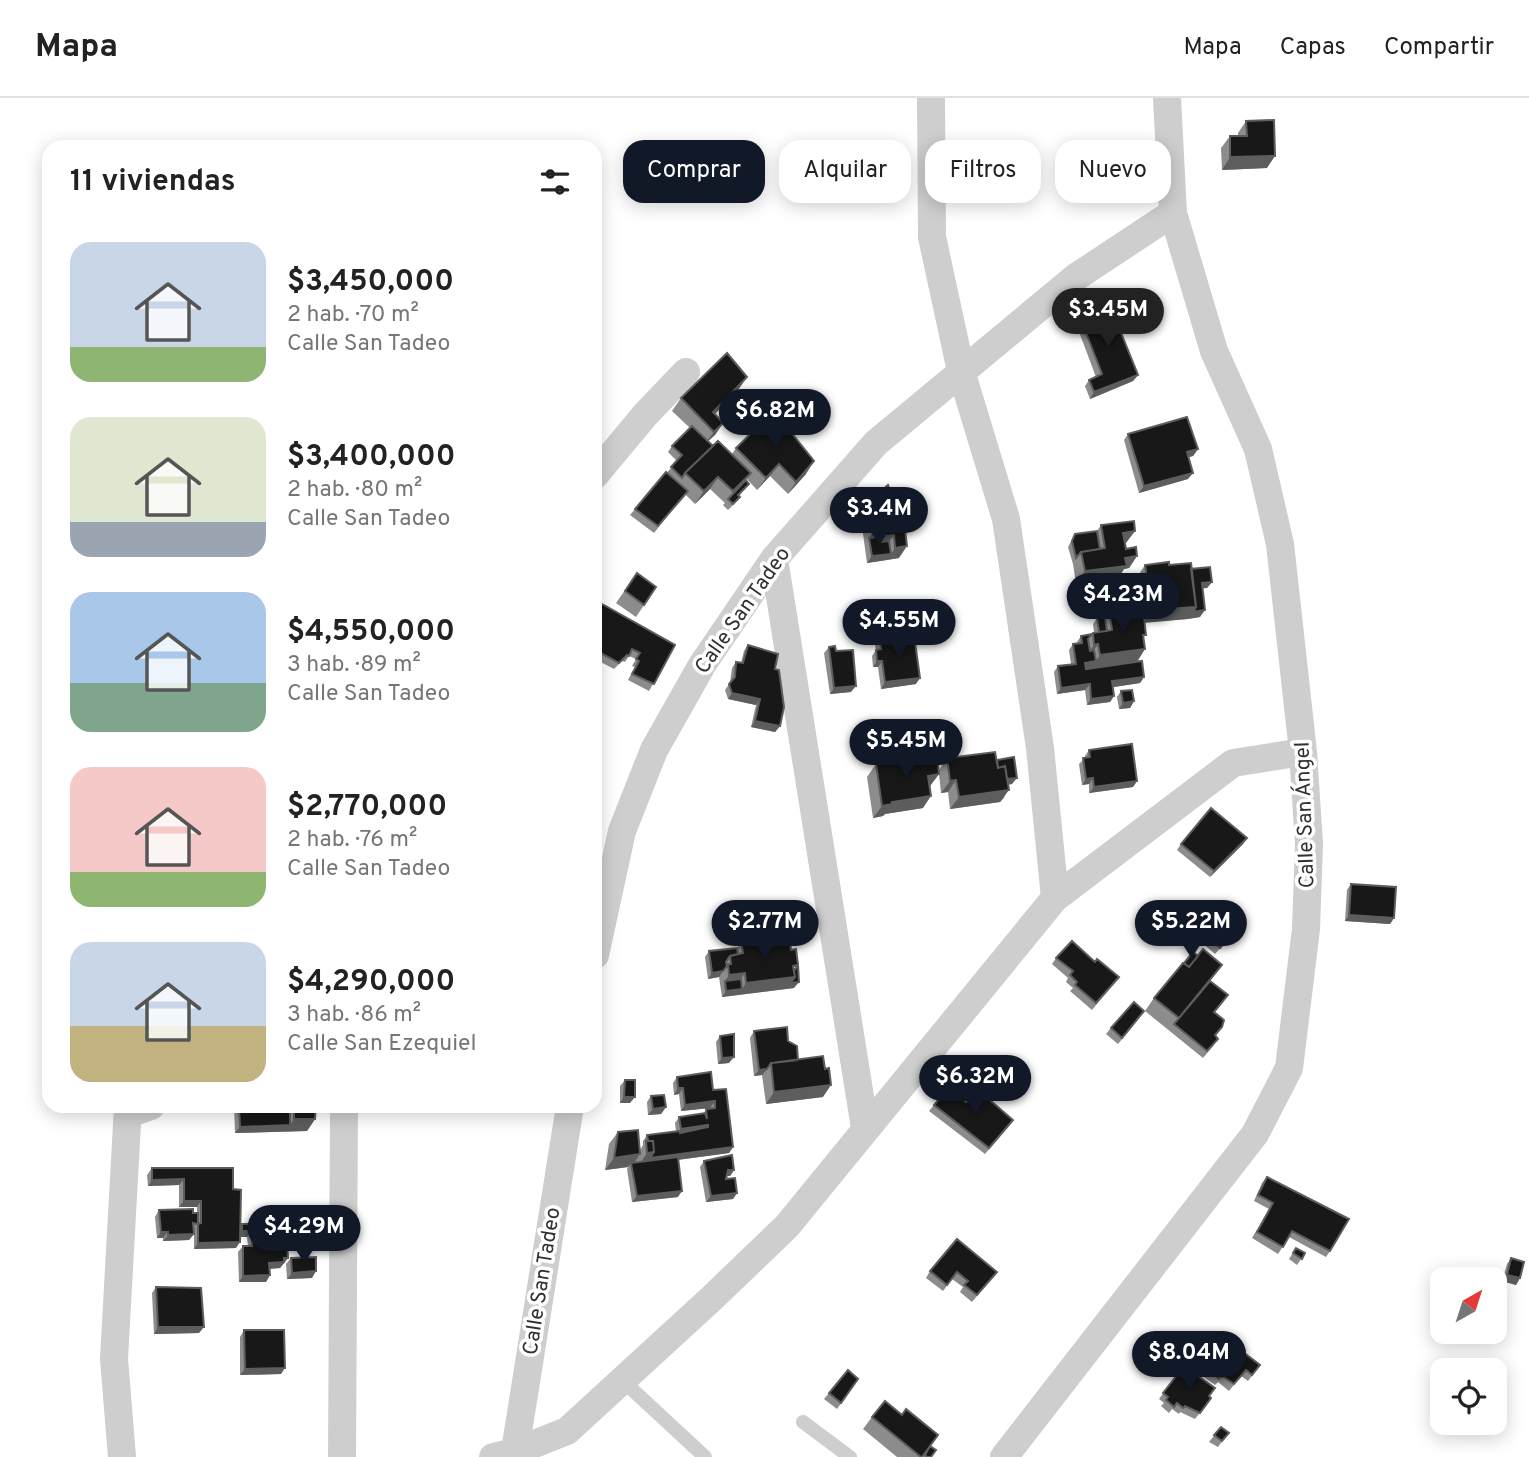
<!DOCTYPE html>
<html lang="es">
<meta charset="utf-8">
<style>
body{margin:0;font-family:Overpass,sans-serif;background:#f2f2f2;color:#222;height:100vh;display:flex;flex-direction:column;font-size:26px;white-space:nowrap}
*{box-sizing:border-box;margin:0}
p{font-size:23px;color:#767676}
.icon{flex:none;width:38px;height:38px;fill:none;stroke:currentColor;stroke-width:2;stroke-linecap:round;stroke-linejoin:round}
.map{position:relative;flex:1;overflow:hidden}
.panel{position:absolute;left:42px;top:42px;width:560px;height:973px;display:flex;flex-direction:column;background:#fff;border-radius:21px;box-shadow:0 4px 18px #0003}
.panel>*{flex:none}
.banner{position:absolute;left:623px;top:42px;width:665px;height:63px;display:flex;gap:14px}
.needle{width:46px;rotate:39deg}
.controls{position:absolute;left:1430px;top:1169px;display:grid;gap:14px}
.controls a{display:grid;place-items:center;width:77px;height:77px;border-radius:14px;background:#fff;box-shadow:0 4px 18px #0003;font-size:35px}
.price{position:absolute;translate:-50% -60px;padding:0 16px;border-radius:24px;background:#111827;color:#fff;font-size:23px;line-height:46px;filter:drop-shadow(0 2px 4px #0008)}
.price::after{content:'';position:absolute;left:50%;top:42px;width:21px;height:16px;margin-left:-10px;background:inherit;clip-path:polygon(0 0,100% 0,50% 100%)}
.price.selected{background:#222;color:#fff}
ul{padding:0;list-style:none}
li{display:flex;align-items:center;gap:21px;height:175px;padding:0 28px}
li span{display:grid;place-items:center;flex:none;width:196px;height:140px;border-radius:21px;color:#555}
li>.icon{margin-inline-start:auto}
span .icon{width:84px;height:84px;fill:#fffc;stroke-width:1}
li b{font-size:30px}
h2{display:flex;justify-content:space-between;align-items:center;height:84px;padding:0 28px;font-size:30px}
.pill{padding:0 24px;border-radius:21px;background:#fff;box-shadow:0 4px 18px #0003;font-size:24px;line-height:63px}
.pill.selected{background:#111827;color:#fff}
header{display:flex;align-items:center;gap:42px;box-sizing:border-box;height:98px;padding:0 35px;background:#fff;border-bottom:2px solid #e0e0e0}
header strong{font-size:33px}
nav{display:flex;gap:38px;margin-inline-start:auto;font-size:24px}
.map>svg:first-child{display:block}
</style>
<header>
<strong>Mapa</strong>
<nav><a>Mapa</a><a>Capas</a><a>Compartir</a></nav>
</header>
<div class="map">
<svg width="1529" height="1359" viewBox="0 0 1529 1359">
<rect width="100%" height="100%" fill="#fff"/>
<g fill="none" stroke-linecap="round" stroke-linejoin="round">
<path stroke="#cecece" stroke-width="14" d="M623 1283 705 1359
M803 1324 850 1359"/>
<path stroke="#cecece" stroke-width="28" d="M931 0 932 139 961 273 1006 421 1040 650 1055 800
M595 377 645 317 686 274
M774 461 865 1030
M595 857 622 733 654 652 702 567 774 461 876 345 1076 179 1173 115
M128 1016 151 1008
M122 1359 114 1261 128 1008
M342 1359 344 1008
M493 1359 514 1354 567 1333 711 1201 787 1128 1055 800 1233 665 1303 654
M514 1359 570 1008
M1004 1359 1255 1036 1289 970 1306 831 1309 746 1303 654 1280 446 1258 351 1214 253 1173 115 1167 0"/>
</g>
<path fill="#8c8c8c" d="M1246 23 1267 70 1222 72 1221 50 1230 38H1238V35Z
M1079 217 1138 277 1133 283 1090 301 1085 288 1089 282 1096 279 1075 223Z
M747 279 738 292 715 316 723 325 715 337 708 343 713 348 732 356 736 350 806 376 788 396 770 378 757 392 747 381 746 382 749 386 739 398 740 399 735 405 728 412 723 407 725 405 710 391 695 406 685 396 654 435 630 417 677 363 668 354 672 348 690 330 672 313 681 300Z
M1128 336 1198 351 1193 358 1188 359V381L1139 395 1124 342Z
M888 387 899 460 867 465 860 414 869 402H876L880 394Z
M1101 427 1135 433 1125 445 1126 451 1137 458 1129 470 1124 471 1118 480 1076 486 1073 466 1068 449 1075 436 1097 433Z
M1145 467H1169L1191 471 1212 484 1207 490H1203L1200 519 1188 521 1145 524 1144 541 1137 564 1086 570 1144 579 1140 585 1113 589 1114 598 1110 604 1087 607 1085 592 1057 596 1054 574 1058 568 1071 566 1069 552 1073 546 1077 545V544L1081 538 1092 536 1094 535 1093 526 1097 520 1105 519 1109 513 1141 510 1137 479Z
M637 475 656 489 636 519 616 505Z
M595 502 675 547 649 593 628 582 635 569 632 568 636 561 629 558 625 564 622 563 614 571 595 561Z
M880 542 916 586 881 591 878 569H873L872 558 876 552 875 548Z
M748 547 775 571 780 628 775 634 751 629 756 607 728 601 725 592 730 585 732 570 736 564 741 565 744 553Z
M829 549 836 553 851 594 830 596 824 555Z
M1121 593 1134 603 1130 610 1119 611 1117 599Z
M1089 652 1137 683 1133 689 1089 695V686L1082 687 1079 666 1085 660V658Z
M947 660 997 662 1012 686 1008 687 1004 700 1000 704 950 711 948 694 941 695 939 676 930 688 923 710 885 716 883 718 873 720 867 679 876 666 939 672Z
M1247 740 1243 746 1210 779 1177 752 1181 746Z
M1351 786 1394 820 1390 826 1345 823 1347 792Z
M1233 836 1215 856 1201 844 1206 838Z
M741 844 791 852 794 890 722 899 719 879 708 881 705 859 709 853 737 850Z
M1056 860 1095 864 1119 879 1092 912 1070 893 1073 890 1066 884 1068 880 1052 866Z
M1211 883 1223 904 1214 914 1215 938 1214 947 1203 960 1145 913 1154 900Z
M1140 919 1118 946 1106 936 1111 930Z
M754 933 788 943 798 962 823 999 766 1006 762 977 754 978 750 940Z
M720 938 729 965 718 966 716 944Z
M677 979 713 992 733 1049 729 1055 678 1062V1099L632 1104 627 1071 628 1069 605 1072 609 1046 618 1034 640 1052 643 1047V1043L647 1037 676 1033 675 1025 679 1019 704 1015 706 1011H710V1010L681 1013 679 996 674 997 673 985Z
M625 982 630 1005H620V988Z
M651 998 666 1009 661 1016 648 1017 647 1004Z
M966 1004 1009 1028 985 1056 929 1013 934 1007Z
M234 1008H316L315 1021 307 1033 235 1035Z
M704 1063 734 1072 730 1078H727L726 1081 737 1095 733 1101 706 1104 700 1069Z
M152 1070 233 1091 240 1129 242 1126 288 1150V1160L280 1170 270 1171V1177L266 1184H239L238 1154 243 1148H248L247 1139H240L236 1150 194 1151V1136L189 1142 163 1143V1140H157L155 1119 159 1112 197 1115V1109H179V1087L148 1088 147 1077Z
M1267 1079 1330 1153 1326 1159 1289 1139 1278 1156 1252 1140 1269 1111 1254 1103 1262 1085Z
M1296 1150 1305 1155 1297 1167 1289 1161Z
M291 1160 312 1180 287 1181 286 1166Z
M1511 1160 1520 1180 1516 1187 1502 1183 1507 1166Z
M930 1173 997 1174 972 1204 960 1194 963 1189 952 1181 943 1193 926 1180Z
M156 1189 199 1235 154 1236 152 1195Z
M244 1232 281 1276 240 1277V1239Z
M1260 1267 1248 1283 1241 1278 1229 1293 1218 1284 1215 1287 1201 1277 1206 1271Z
M1184 1268 1211 1300 1195 1321 1180 1314 1179 1316 1172 1311 1169 1315 1161 1308 1164 1305 1159 1301Z
M858 1281 837 1311 824 1301 829 1295Z
M872 1319 930 1348 931 1359H897L863 1331Z
M1221 1329 1224 1341 1218 1349 1209 1344Z"/>
<path fill="#5d5d5d" d="M1275 58 1267 70 1222 72 1230 59Z
M1138 277 1133 283 1090 301 1094 294Z
M747 279 738 292 705 326 713 314Z
M723 325 715 337 705 346 714 334Z
M1198 351 1193 358 1182 361 1187 354Z
M814 363 806 376 788 396 796 384Z
M779 366 770 378 757 392 766 380Z
M1193 375 1188 381 1139 395 1144 388Z
M718 379 710 391 695 406 704 393Z
M885 433 877 445 869 440 873 434Z
M1135 433 1126 445 1115 447 1123 435Z
M894 437 885 449 877 450 886 438Z
M907 448 899 460 887 462 895 450Z
M891 456 887 462 867 465 872 458Z
M1137 458 1129 470 1124 471 1118 480 1076 486 1085 473 1125 460Z
M1212 484 1207 490 1198 491 1202 485Z
M1196 509 1205 512 1200 519 1188 521 1143 525 1152 512Z
M1098 546 1089 559H1085L1094 547Z
M1145 551 1137 564 1081 571 1085 565 1096 563 1100 557Z
M877 563H882L878 569H873Z
M1144 579 1140 585 1108 590 1112 583Z
M920 580 916 586 881 591 885 584Z
M1090 586 1085 592 1057 596 1061 590Z
M856 588 851 594 830 596 834 590Z
M732 595 760 601 756 607 728 601Z
M1114 598 1110 604 1087 607 1091 601Z
M1134 603 1130 610 1119 611 1123 605Z
M755 623 780 628 775 634 751 629Z
M939 676 930 688 928 678Z
M1017 680 1012 686 1003 687 1007 681Z
M1093 680 1089 686 1082 687 1086 681Z
M956 682 948 694 941 695 950 683Z
M1137 683 1133 689 1089 695 1094 689Z
M1009 692 1000 704 950 711 959 699Z
M931 698 923 710 885 716 883 718 873 720 882 708 892 704Z
M1247 740 1243 746 1210 779 1214 773Z
M1349 817 1394 820 1390 826 1345 823Z
M723 873 719 879 708 881 712 875Z
M745 875 736 887 725 883 729 877Z
M795 879 799 884 794 890 722 899 726 893 742 891 746 885Z
M734 959 729 965 718 966 722 960Z
M767 971 762 977 754 978 759 972Z
M831 987 823 999 766 1006 774 994Z
M678 990H683L679 996 674 997Z
M624 999H635L630 1005H620Z
M715 1003 710 1010 681 1013 685 1007Z
M666 1009 661 1016 648 1017 653 1011Z
M294 1021H315L307 1033 235 1035 240 1029 290 1027Z
M708 1027 703 1033 677 1037 681 1031Z
M733 1049 729 1055 646 1066 650 1060Z
M654 1054 646 1066 639 1067 647 1055Z
M640 1056 632 1068 631 1065 628 1069 605 1072 614 1060Z
M728 1072H734L730 1078H724Z
M184 1081 179 1087 148 1088 152 1082Z
M682 1093 678 1099 632 1104 637 1098Z
M737 1095 733 1101 706 1104 711 1098Z
M184 1103H201L197 1109H179Z
M242 1133H252L247 1139H238Z
M161 1134H168L163 1140H157Z
M194 1136 189 1142 163 1143 168 1137Z
M240 1144 236 1150 194 1151 198 1145Z
M284 1160H288L280 1170 265 1171 269 1165Z
M316 1173 312 1180 287 1181 292 1175Z
M270 1177 266 1184H239L243 1178Z
M1507 1177 1520 1180 1516 1187 1502 1183Z
M158 1229H204L199 1235 154 1236Z
M285 1270 281 1276 240 1277 245 1271Z"/>
<path fill="#181818" stroke="#5d5d5d" stroke-width="2" d="M1274 22 1275 58 1230 59V38H1247L1246 23Z
M1109 205 1138 277 1094 294 1089 282 1102 276 1079 217Z
M727 255 747 279 713 314 723 325 714 334 681 300Z
M774 313 814 363 796 384 779 366 766 380 736 350Z
M1187 319 1198 351 1187 354 1193 375 1144 388 1128 336Z
M692 328 713 348 685 375 682 380 671 369 682 357 672 348Z
M718 343 751 375 733 393 718 379 704 393 685 375Z
M666 374 688 393 658 428 635 411Z
M746 382 749 386 738 397 740 399 733 406 728 401Z
M888 387 893 400 882 401 880 394Z
M901 399 907 448 895 450 894 437 886 438 885 433 873 434 869 402Z
M1134 423 1135 433 1123 435 1126 451 1136 449 1137 458 1125 460 1127 468 1085 473 1081 454 1105 450 1101 427Z
M1097 433 1100 451 1081 454 1076 460 1072 443 1075 436Z
M881 439V444L889 443 891 456 872 458 869 440Z
M1169 464V467L1191 465 1196 509 1152 512 1145 467Z
M1210 469 1212 484 1202 485 1205 512 1193 514 1196 509 1191 471Z
M637 475 656 489 644 507 625 493Z
M595 502 675 547 654 586 632 576 639 563 636 561 640 555 632 551 629 558 627 557 619 565 595 552Z
M1143 510 1146 537H1143L1145 551 1100 557 1098 546 1094 547 1093 535 1112 532 1109 513Z
M1105 519 1107 533 1099 534 1097 520Z
M1092 536 1088 541 1090 553 1094 552 1096 563 1085 565 1086 571 1142 563 1144 579 1112 583 1114 598 1091 601 1090 586 1061 590 1058 568 1076 566 1073 546 1082 545 1081 538Z
M914 537 920 580 885 584 882 563H877L876 552 881 551 880 542Z
M748 547 778 556 775 571 779 572 784 609 780 628 755 623 760 601 732 595 729 586 735 579 736 564 743 565Z
M835 548 836 553 853 552 856 588 834 590 829 549Z
M1132 592 1134 603 1123 605 1121 593Z
M1132 646 1137 683 1094 689 1093 680 1086 681 1083 660 1090 659 1089 652Z
M995 654 998 670 1005 668 1009 692 959 699 956 682 950 683 947 660Z
M937 658 939 676 928 678 931 698 892 704V706L882 708 876 666Z
M1014 659 1017 680 1007 681 1005 668 998 670 997 662Z
M1211 710 1247 740 1214 773 1181 746Z
M1351 786 1396 789 1394 820 1349 817Z
M1223 817 1237 830 1220 850 1206 838Z
M789 838 791 852 796 851 798 867 793 868 795 879 746 885 745 875 729 877 728 866H731L730 858 743 855 741 844Z
M1072 843 1095 864 1097 861 1119 879 1096 905 1075 887 1077 884 1070 877 1073 873 1056 860Z
M737 850 738 856 730 858 726 864 727 868 723 873 712 875 709 853Z
M1203 851 1222 867 1179 920 1154 900 1183 865 1189 869Z
M1193 854 1198 858 1189 869 1184 865Z
M798 867 799 884 790 885 795 879 794 873Z
M741 881 742 891 726 893 725 883Z
M1210 883 1228 897 1214 914 1224 922 1222 929 1215 937 1218 941 1207 953 1174 926Z
M1134 904 1144 913 1122 940 1111 930Z
M787 929 788 943 797 948 798 962 771 965 767 971 759 972 754 933Z
M734 936V959L722 960 720 938Z
M823 958 825 971 829 970 831 987 774 994 771 965Z
M711 974 713 992 726 991 733 1049 650 1060 654 1054 653 1043H648L647 1037 680 1033V1035L708 1029V1027L681 1031 679 1019 705 1015 707 1021 706 1011 715 1010V1003L685 1007 683 990H678L677 979Z
M625 982H635V999H624Z
M948 990 966 1004 977 991 1013 1022 989 1050 934 1007Z
M664 997 666 1009 653 1011 651 998Z
M239 1008H290V1027L240 1029Z
M294 1008H316L315 1021H294Z
M638 1032 640 1056 614 1060 618 1034Z
M646 1043H653L654 1054 647 1055Z
M732 1057 734 1072H728L726 1081 735 1080 737 1095 711 1098 704 1063Z
M678 1059 682 1093 637 1098 631 1065Z
M152 1070H233V1091L241 1092 240 1144 198 1145V1126L201 1125V1103H184V1081L152 1082Z
M1267 1079 1349 1121 1330 1153 1292 1133 1283 1149 1257 1134 1273 1105 1258 1097Z
M193 1111V1115H198V1126L193 1125 194 1136 168 1137V1134H161L159 1112Z
M291 1125 292 1144H287L288 1160H284V1164L269 1165 270 1177 243 1178V1148H252V1133H242V1126Z
M957 1141 997 1174 977 1197 964 1187 968 1183 957 1174 947 1187 930 1173Z
M1296 1150 1305 1155 1302 1161 1293 1155Z
M316 1159V1173L292 1175 291 1160Z
M1511 1160 1524 1164 1520 1180 1507 1177Z
M156 1189 201 1190 204 1229H158Z
M244 1232H284L285 1270 245 1271Z
M1227 1242 1260 1267 1252 1277 1246 1272 1234 1286 1222 1278 1219 1281 1206 1271Z
M1184 1268 1215 1290 1209 1298 1211 1300 1200 1315 1185 1308 1183 1310 1177 1305 1174 1309 1166 1302 1168 1299 1163 1295Z
M848 1272 858 1281 841 1305 829 1295Z
M885 1303 902 1317 906 1311 938 1337 922 1359H921L872 1319Z
M1221 1329 1229 1335 1222 1343 1214 1337Z
M930 1348 936 1352 931 1359H927L925 1357 926 1355Z"/>
<g text-anchor="middle" stroke-width="7" stroke-linejoin="round" paint-order="stroke">
<g font-size="21" fill="#313131" stroke="#fff">
<text transform="translate(742 512) rotate(-55)" y="7">Calle San Tadeo</text>
<text transform="translate(1304 717) rotate(-92)" y="7">Calle San Ángel</text>
<text transform="translate(541 1183) rotate(-81)" y="7">Calle San Tadeo</text>
</g>
</g>
</svg>
<div class="controls">
<a><svg class="needle" viewBox="-14 -14 28 28"><path d="M0-13l5 13h-10z" fill="#e53935"/><path d="M0 13l5-13h-10z" fill="#767676"/></svg></a>
<a><svg class="icon" aria-label="locate" viewBox="0 0 24 24"><circle cx="12" cy="12" r="6"/><path d="M12 2v4M12 18v4M2 12h4M18 12h4"/></svg></a>
</div>
<b class="price selected" style="left:1108px;top:250px">$3.45M</b>
<b class="price" style="left:775px;top:351px">$6.82M</b>
<b class="price" style="left:879px;top:449px">$3.4M</b>
<b class="price" style="left:1123px;top:535px">$4.23M</b>
<b class="price" style="left:899px;top:561px">$4.55M</b>
<b class="price" style="left:906px;top:681px">$5.45M</b>
<b class="price" style="left:765px;top:862px">$2.77M</b>
<b class="price" style="left:1191px;top:862px">$5.22M</b>
<b class="price" style="left:975px;top:1017px">$6.32M</b>
<b class="price" style="left:304px;top:1167px">$4.29M</b>
<b class="price" style="left:1189px;top:1293px">$8.04M</b>
<div class="banner">
<a class="pill selected">Comprar</a>
<a class="pill">Alquilar</a>
<a class="pill">Filtros</a>
<a class="pill">Nuevo</a>
</div>
<section class="panel">
<h2>11 viviendas<svg class="icon" aria-label="filters" viewBox="0 0 24 24"><path d="M4 7h16M4 17h16"/><circle cx="9" cy="7" r="2"/><circle cx="15" cy="17" r="2"/></svg></h2>
<ul>
<li><span style="background:linear-gradient(#c9d6e8 75%,#8fb573 0)"><svg class="icon" aria-label="home" viewBox="0 0 24 24"><path d="M3 11l9-7 9 7M6 9v11h12V9"/></svg></span><div><b>$3,450,000</b><p>2 hab. · 70 m²</p><p>Calle San Tadeo</p></div></li>
<li><span style="background:linear-gradient(#dfe7d0 75%,#9aa5b1 0)"><svg class="icon" aria-label="home" viewBox="0 0 24 24"><path d="M3 11l9-7 9 7M6 9v11h12V9"/></svg></span><div><b>$3,400,000</b><p>2 hab. · 80 m²</p><p>Calle San Tadeo</p></div></li>
<li><span style="background:linear-gradient(#a9c7e8 65%,#7fa58c 0)"><svg class="icon" aria-label="home" viewBox="0 0 24 24"><path d="M3 11l9-7 9 7M6 9v11h12V9"/></svg></span><div><b>$4,550,000</b><p>3 hab. · 89 m²</p><p>Calle San Tadeo</p></div></li>
<li><span style="background:linear-gradient(#f6c9c9 75%,#8fb573 0)"><svg class="icon" aria-label="home" viewBox="0 0 24 24"><path d="M3 11l9-7 9 7M6 9v11h12V9"/></svg></span><div><b>$2,770,000</b><p>2 hab. · 76 m²</p><p>Calle San Tadeo</p></div></li>
<li><span style="background:linear-gradient(#c9d6e8 60%,#c2b280 0)"><svg class="icon" aria-label="home" viewBox="0 0 24 24"><path d="M3 11l9-7 9 7M6 9v11h12V9"/></svg></span><div><b>$4,290,000</b><p>3 hab. · 86 m²</p><p>Calle San Ezequiel</p></div></li>
</ul>
</section>
</div>
